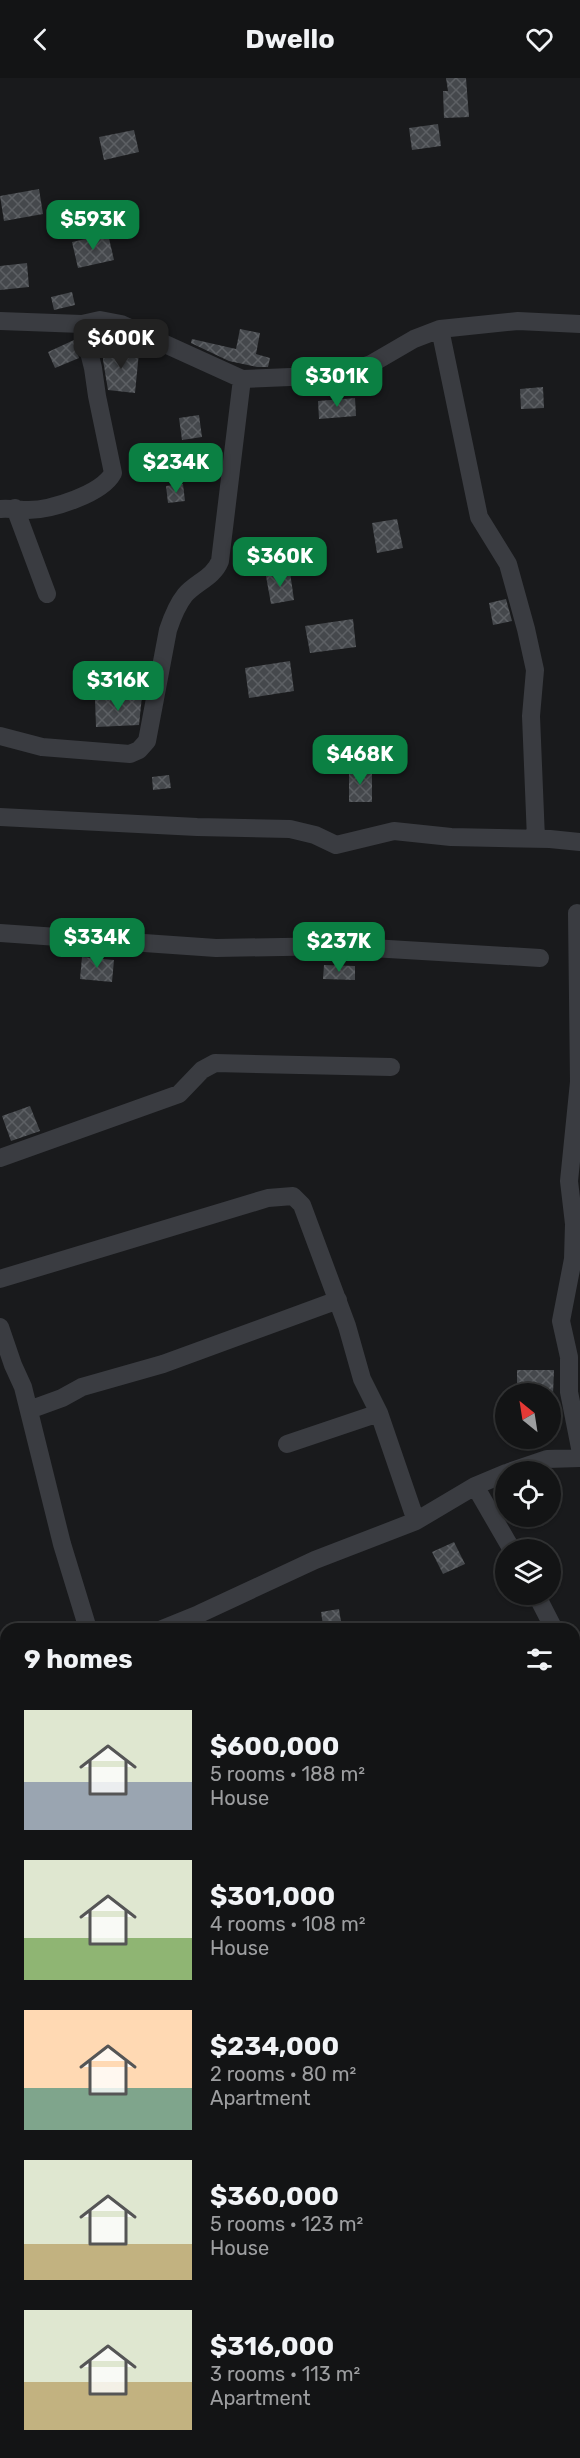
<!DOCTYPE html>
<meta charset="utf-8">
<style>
body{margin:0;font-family:Rubik,sans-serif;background:#1c1d1e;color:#f1f3f6;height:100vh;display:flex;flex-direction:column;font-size:22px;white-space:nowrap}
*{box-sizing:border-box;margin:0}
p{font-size:20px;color:#9d9ea0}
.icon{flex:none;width:33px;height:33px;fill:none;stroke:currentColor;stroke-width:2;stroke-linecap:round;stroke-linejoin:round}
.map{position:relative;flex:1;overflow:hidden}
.side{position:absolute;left:0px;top:1545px;width:580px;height:836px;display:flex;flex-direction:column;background:#131415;border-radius:18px 18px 0 0;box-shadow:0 2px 4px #0004,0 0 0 2px #323334}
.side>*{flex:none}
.needle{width:39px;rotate:330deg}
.fabs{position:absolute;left:495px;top:1305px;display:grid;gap:12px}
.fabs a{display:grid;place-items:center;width:66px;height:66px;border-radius:50%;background:#131415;box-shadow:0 2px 4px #0004,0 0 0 2px #323334;font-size:30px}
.price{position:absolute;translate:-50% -51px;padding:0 14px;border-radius:12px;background:#0b8043;color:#fff;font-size:20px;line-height:39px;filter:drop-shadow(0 2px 3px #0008)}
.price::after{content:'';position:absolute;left:50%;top:36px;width:18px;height:14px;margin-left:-9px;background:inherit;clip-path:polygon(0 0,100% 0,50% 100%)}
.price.active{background:#222;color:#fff}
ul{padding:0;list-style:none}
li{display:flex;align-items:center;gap:18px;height:150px;padding:0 24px}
li span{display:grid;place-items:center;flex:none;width:168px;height:120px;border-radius:0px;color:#555}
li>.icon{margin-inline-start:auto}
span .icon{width:72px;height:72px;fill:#fffc;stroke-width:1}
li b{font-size:26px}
h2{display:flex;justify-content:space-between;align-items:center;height:72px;padding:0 24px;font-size:26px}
header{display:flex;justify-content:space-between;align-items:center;height:78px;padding:0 24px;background:#131415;font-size:27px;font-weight:700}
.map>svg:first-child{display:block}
</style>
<header><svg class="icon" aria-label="back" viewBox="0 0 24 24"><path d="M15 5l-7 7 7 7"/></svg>Dwello<svg class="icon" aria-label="heart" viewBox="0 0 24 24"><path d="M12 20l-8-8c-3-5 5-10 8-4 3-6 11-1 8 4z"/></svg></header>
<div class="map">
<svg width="580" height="2380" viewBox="0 0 580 2380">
<defs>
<pattern id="building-cross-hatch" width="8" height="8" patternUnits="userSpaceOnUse" patternTransform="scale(1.5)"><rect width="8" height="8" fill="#45484c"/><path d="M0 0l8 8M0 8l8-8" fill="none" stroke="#5d6064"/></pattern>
</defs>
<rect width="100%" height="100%" fill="#191a1c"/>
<path fill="url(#building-cross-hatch)" d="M446 0H466L469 39 444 40 443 13H448Z
M438 46 441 68 412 72 409 50Z
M134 52 139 74 104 82 99 59Z
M39 111 43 136 4 143 0 118Z
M108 156 114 182 78 190 72 164Z
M27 185 29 209 0 212V188Z
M72 214 75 227 54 232 51 219Z
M240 251 260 255 256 276 270 280 268 289H257L229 283 191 265 192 261 236 271Z
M74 262 79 280 55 290 48 274Z
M104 271 139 274 135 315 108 312 103 282Z
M543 309 544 330 521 331 520 311Z
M355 320 356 338 319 341 318 323Z
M199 337 202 359 182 362 179 340Z
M183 406 185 423 168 425 166 408Z
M397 441 403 470 377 475 372 445Z
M290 494 294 522 271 526 266 498Z
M506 521 512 543 493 547 489 525Z
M353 541 356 569 310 575 305 548Z
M290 583 294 613 249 620 245 590Z
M142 618 139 647 96 649 95 621Z
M349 691H372V724H349Z
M169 697 171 710 153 712 152 699Z
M82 879 114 882 112 904 80 901Z
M324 887 355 888V902L323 901Z
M30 1028 40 1053 11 1063 2 1038Z
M517 1292H554L553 1316H517Z
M454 1464 465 1486 443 1496 432 1474Z
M339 1531 341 1544 323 1547 321 1534Z"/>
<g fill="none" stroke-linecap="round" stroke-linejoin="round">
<path stroke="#3a3c41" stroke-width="18" d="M0 243 82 246 100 242 121 246 242 301 339 297 371 286 414 261 440 251 518 243 580 246
M440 251 479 439 508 486 526 551 535 592 531 638 536 761
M15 430 47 516
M0 431C10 430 19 432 28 432 51 432 102 416 113 395L97 318 93 290 82 246
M0 658 42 669 130 676 139 672 147 663 168 552C172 540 177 527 185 517 196 504 213 500 220 483L242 301
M0 739 197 749 290 751 315 757 336 767 394 753 451 759 550 761 580 764
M577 835 579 1004 569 1103 574 1146 573 1181 561 1243 569 1279V1314L580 1370
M0 855 216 870 338 868 540 880
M0 1080 179 1016 202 992 215 985 391 989
M0 1201 268 1120 293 1118 302 1127 347 1248 362 1301 379 1335 416 1443
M0 1249 13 1287 23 1309 62 1466 88 1551
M29 1332 62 1320 82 1309 163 1286 338 1222
M287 1366 379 1335
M509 1394 547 1381 580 1380
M475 1408 512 1472
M536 1516 554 1551
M162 1551 199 1536 315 1482 416 1443 475 1408 506 1395
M574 1593 580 1605
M0 1605 6 1603
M0 1833 6 1831
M0 2246 6 2247
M574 2296 580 2297
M102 2374 103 2380
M296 2374 297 2380"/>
</g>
</svg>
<div class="fabs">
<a><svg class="needle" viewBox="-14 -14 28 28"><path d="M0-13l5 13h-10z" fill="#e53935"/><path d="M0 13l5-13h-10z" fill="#9d9ea0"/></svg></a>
<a><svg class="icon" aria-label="locate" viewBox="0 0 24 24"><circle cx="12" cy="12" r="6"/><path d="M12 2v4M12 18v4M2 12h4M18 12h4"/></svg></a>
<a><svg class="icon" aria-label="layers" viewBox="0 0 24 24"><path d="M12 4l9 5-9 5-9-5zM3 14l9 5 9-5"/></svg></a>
</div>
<b class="price" style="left:93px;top:173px">$593K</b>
<b class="price active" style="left:121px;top:292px">$600K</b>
<b class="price" style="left:337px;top:330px">$301K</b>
<b class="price" style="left:176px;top:416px">$234K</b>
<b class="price" style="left:280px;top:510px">$360K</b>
<b class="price" style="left:118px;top:634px">$316K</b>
<b class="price" style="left:360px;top:708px">$468K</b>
<b class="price" style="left:97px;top:891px">$334K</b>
<b class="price" style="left:339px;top:895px">$237K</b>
<section class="side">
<h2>9 homes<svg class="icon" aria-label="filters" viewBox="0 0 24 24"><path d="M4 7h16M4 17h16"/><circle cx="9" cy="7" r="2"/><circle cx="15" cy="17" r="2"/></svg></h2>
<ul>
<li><span style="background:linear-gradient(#dfe7d0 60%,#9aa5b1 0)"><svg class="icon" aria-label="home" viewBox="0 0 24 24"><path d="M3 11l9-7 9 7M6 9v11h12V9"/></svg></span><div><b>$600,000</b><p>5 rooms · 188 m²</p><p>House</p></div></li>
<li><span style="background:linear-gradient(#dfe7d0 65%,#8fb573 0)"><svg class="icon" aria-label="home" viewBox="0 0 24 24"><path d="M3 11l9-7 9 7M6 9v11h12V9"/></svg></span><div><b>$301,000</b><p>4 rooms · 108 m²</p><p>House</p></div></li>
<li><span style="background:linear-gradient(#ffd9b3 65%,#7fa58c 0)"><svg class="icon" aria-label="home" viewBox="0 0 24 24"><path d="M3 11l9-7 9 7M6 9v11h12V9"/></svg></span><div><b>$234,000</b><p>2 rooms · 80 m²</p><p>Apartment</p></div></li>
<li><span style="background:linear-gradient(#dfe7d0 70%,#c2b280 0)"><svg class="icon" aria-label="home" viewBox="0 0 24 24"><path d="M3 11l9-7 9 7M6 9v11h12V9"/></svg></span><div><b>$360,000</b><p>5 rooms · 123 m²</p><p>House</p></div></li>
<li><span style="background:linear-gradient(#dfe7d0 60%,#c2b280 0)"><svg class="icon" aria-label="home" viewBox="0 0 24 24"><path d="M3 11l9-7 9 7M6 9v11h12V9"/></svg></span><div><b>$316,000</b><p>3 rooms · 113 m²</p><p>Apartment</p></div></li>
</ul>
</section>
</div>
